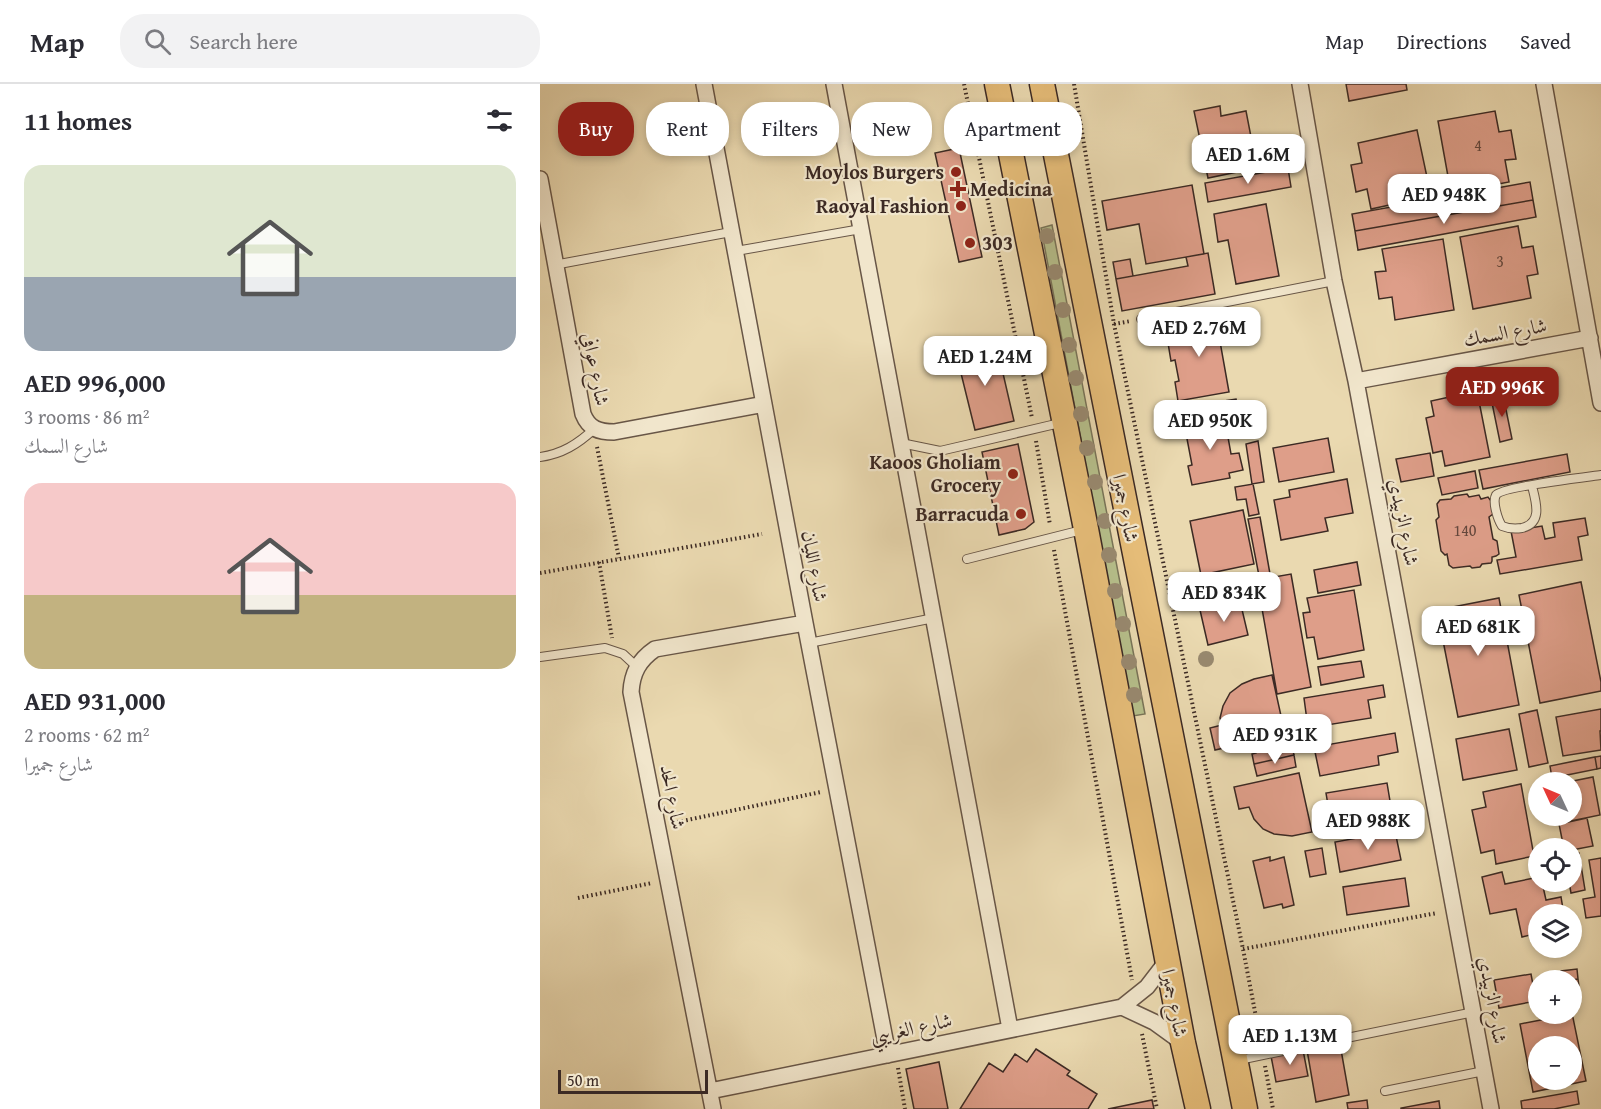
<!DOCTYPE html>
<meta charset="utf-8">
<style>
body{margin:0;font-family:"Gentium Book Plus",Amiri,serif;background:#f2f2f3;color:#2b2b33;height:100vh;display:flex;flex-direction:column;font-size:22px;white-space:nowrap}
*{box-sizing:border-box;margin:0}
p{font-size:20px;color:#7c7c81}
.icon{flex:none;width:33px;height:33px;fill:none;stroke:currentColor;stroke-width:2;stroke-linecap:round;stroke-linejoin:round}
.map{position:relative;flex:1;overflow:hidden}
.drawer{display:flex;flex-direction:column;background:#fff;width:540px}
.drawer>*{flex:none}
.top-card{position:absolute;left:18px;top:18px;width:570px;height:54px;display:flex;gap:12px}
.needle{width:39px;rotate:314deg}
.tools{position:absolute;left:988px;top:688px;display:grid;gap:12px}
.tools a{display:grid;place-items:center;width:54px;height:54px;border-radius:50%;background:#fff;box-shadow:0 3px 9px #0003;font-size:30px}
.scale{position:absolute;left:18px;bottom:15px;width:150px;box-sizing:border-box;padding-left:6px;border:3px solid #3c2a24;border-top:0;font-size:16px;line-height:21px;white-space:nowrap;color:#3c2a24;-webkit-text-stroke:4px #f1e6cc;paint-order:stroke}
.price{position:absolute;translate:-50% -51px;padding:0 14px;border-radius:12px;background:#fff;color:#222;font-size:20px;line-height:39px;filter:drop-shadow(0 2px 3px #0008)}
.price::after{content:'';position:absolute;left:50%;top:36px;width:18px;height:14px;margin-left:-9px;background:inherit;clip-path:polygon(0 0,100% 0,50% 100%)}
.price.selected{background:#8f2418;color:#fff}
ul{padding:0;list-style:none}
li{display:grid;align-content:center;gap:12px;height:318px;padding:0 24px}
li span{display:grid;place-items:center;height:186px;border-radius:18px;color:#555}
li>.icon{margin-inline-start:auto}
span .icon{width:108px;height:108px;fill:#fffc;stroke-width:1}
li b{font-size:26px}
h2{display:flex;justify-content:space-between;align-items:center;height:72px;padding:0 24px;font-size:26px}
.tag{padding:0 21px;border-radius:24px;background:#fff;box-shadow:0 3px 9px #0003;font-size:21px;line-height:54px}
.tag.selected{background:#8f2418;color:#fff}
header{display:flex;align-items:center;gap:36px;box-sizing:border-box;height:84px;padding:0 30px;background:#fff;border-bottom:2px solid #e1e1e2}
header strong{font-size:28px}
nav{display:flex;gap:33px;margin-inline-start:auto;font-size:21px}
.search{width:420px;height:54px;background:#f2f2f3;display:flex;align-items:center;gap:15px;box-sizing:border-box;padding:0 21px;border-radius:24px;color:#7c7c81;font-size:22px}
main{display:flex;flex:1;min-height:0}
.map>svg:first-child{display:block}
</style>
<header>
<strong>Map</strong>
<div class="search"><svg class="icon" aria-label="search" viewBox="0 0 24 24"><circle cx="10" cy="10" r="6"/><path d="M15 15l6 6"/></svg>Search here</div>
<nav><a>Map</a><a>Directions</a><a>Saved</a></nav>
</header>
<main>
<section class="drawer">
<h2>11 homes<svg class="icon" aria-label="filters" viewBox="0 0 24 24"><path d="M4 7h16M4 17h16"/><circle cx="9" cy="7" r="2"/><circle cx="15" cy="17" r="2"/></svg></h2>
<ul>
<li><span style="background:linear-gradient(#dfe7d0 60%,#9aa5b1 0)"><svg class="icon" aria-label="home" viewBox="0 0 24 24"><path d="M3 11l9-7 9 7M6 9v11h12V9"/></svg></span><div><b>AED 996,000</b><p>3 rooms · 86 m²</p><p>شارع السمك</p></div></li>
<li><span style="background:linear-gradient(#f6c9c9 60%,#c2b280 0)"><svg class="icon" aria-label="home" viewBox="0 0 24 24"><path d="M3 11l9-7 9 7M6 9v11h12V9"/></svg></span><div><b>AED 931,000</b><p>2 rooms · 62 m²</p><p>شارع جميرا</p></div></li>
</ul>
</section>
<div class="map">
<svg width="1061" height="1025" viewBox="0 0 1061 1025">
<rect width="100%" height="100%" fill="#ead9b0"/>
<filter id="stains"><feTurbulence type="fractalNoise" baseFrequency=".00333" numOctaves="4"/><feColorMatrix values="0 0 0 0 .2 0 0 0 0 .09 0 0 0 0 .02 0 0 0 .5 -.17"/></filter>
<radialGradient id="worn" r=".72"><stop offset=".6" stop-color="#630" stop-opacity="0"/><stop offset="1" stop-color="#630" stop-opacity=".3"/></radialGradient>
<path fill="#b6bf8b" stroke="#797458" stroke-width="1.5" d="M512 141 605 630 593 632 501 144Z"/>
<path fill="#de9e89" stroke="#3c2a24" stroke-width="1.5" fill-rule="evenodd" d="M806 0H866L867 6 809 17Z
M680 22 681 32 706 27 717 84 668 94 654 27Z
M955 27 959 48 971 46 976 75 965 76 969 98 911 109 898 37Z
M877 46 891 112 831 125 827 105 816 108 811 81 822 79 818 59Z
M419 64 442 173 419 178 395 69Z
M748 84 751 103 668 118 665 99Z
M990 98 993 116 815 147 812 130Z
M652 101 664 170 606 180 599 140 567 146 562 117Z
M993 116 996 133 818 166 815 147Z
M726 120 739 192 696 200 688 156 678 158 674 130Z
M978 142 982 164 993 162 998 190 987 192 991 214 933 225 920 153Z
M903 155 914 226 855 236 852 213 839 215 835 188 846 187 842 165Z
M668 169 675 210 582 227 576 195 648 182 646 173Z
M590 175 593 192 576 195 573 178Z
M684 232 687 251 679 252 689 308 638 317 635 298 639 297 635 276 631 277 628 259H631L628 243Z
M456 259 474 337 435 346 416 269Z
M937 307 950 373 905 382 902 367 893 369 886 334 894 332 891 317Z
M963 311 972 355 960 358 951 314Z
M696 315 702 350 690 352 683 317Z
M684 331 691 370 699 369 703 386 689 389 690 394 652 401 648 382 652 381 644 339Z
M788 354 794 388 739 398 733 364Z
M718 357 724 398 712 400 706 360Z
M478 360 494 438 485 445 459 451 442 368Z
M890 369 894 392 861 398 856 375Z
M1027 370 1030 388 943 405 939 386Z
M935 387 938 404 902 411 898 394Z
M807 395 813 429 785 434 788 447 741 456 734 416 750 413 749 406Z
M713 400 719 430 709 432 706 415 697 416 695 403Z
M927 410 929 413 939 411 941 415 948 413 951 417 953 430 949 433 953 455 957 457 959 470 956 472 952 473V477L951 479 942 480 940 483 932 484 930 482 913 484 909 481 907 470 905 471 901 467 896 436 899 433 897 420 900 416 911 415 914 412Z
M703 426 714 480 661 491 650 437Z
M720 433 730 490 719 492 708 435Z
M1045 434 1048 451 1038 453 1042 476 960 490 957 476 976 473 971 447 1002 442 1005 455 1015 453 1013 439Z
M817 478 821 501 778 509 774 486Z
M751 490 771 603 737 610 717 496Z
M1041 498 1061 598V607L1000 619 979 511Z
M814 506 824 566 778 575 774 553 767 554 763 529 770 528 767 514Z
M959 514 979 621 918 633 897 526Z
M700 517 708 551 668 561 660 526Z
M821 577 824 593 781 601 778 583Z
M732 591 745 650 675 666 670 644 682 641 680 634 683 622 690 609 702 600 714 595Z
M843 601 845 613 828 616 831 634 768 644 764 614Z
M1061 625V647H1060L1061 666 1023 672 1016 633Z
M997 626 1008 679 989 683 979 630Z
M969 645 977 686 923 696 916 655Z
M855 649 858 668 838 672 839 681 780 692 774 663Z
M749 651 754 671 714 680 712 670 716 669 714 659Z
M754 671 756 683 717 692 714 680Z
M1061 672V684L1057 685 1055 673Z
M1055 673 1057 685 1012 694 1010 682Z
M759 689 772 748 752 752 734 750 723 745 714 735 709 723 699 725 694 703Z
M1053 693 1060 731 1026 738 1025 732H1032V699H1023Z
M847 699 852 729 791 739 786 709Z
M981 700 994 772 956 780 954 766 941 769 932 726 946 723 943 708Z
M1047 734 1053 762 1032 766 1024 765 1019 740Z
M855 747 861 776 800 788 795 758Z
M782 764 786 790 770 793 765 767Z
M1039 769 1045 806 1031 809 1029 798H1032V770Z
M730 773V777L744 773 754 821 743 824 742 820 724 824 713 777Z
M1061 774V832L1046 834 1043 815 1055 813 1049 776Z
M962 788 965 800 999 793V798H1002L1006 816 1021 813 1024 831H999V849L982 853 976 825 950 830 942 793Z
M865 794 869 822 807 831 803 803Z
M1037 885 1038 895 1023 897 1021 887Z
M991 890 996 917 959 924 954 896Z
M1038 895 1040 910 1032 911V897H1025Z
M1032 929 1046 997 993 1008 980 940 1032 930ZM999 963H1032V996H999Z
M800 960 809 1011 776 1018 767 966Z
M496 965 530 987 527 991 557 1010 548 1025H420L449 979 463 988 475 970 487 978Z
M763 966 768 992 736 998 731 972Z
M399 978 408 1025H374L366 985Z
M1037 1007 1039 1020 1014 1025H982L981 1017Z
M612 1016 614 1025H568Z
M827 1016 828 1025H808L807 1019Z
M899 1017 900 1025H861V1024Z"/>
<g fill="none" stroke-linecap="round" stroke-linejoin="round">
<defs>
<path id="lane" d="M196 167 321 145
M14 181 191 148
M601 235 794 197
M361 359 400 367 520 339
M0 373C22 370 38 360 54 345
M992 402C996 418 1003 439 982 444 975 445 969 445 962 442 958 436 952 418 956 411 961 403 1047 393 1061 391
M427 475 542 446
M269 559 394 534
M0 573 65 564 83 570 97 583
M699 976 934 928
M845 1007 944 987"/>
<path id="street" d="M164 0 265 539 348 971
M294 0 470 945
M760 0 794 197 816 297 951 1025
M1004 0 1061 319
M0 95 43 330C49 345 59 348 74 348L224 320
M816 297 1050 254
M582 923 614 938 643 959
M170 1007 582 923 607 903 627 877
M173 1025 91 608C92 589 99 576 115 565L265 539"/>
<path id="primary" d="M457 0 546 445 643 959 658 1025
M502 0 705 1025"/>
</defs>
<use href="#lane" stroke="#685647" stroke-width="10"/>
<use href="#street" stroke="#685647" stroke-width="18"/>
<use href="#primary" stroke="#3c2a24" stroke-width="27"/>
<path stroke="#3c2a24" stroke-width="4" stroke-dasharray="1.5 3" stroke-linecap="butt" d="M424 0 492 334
M534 0 574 240 703 865 721 959
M574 240 591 237
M496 357 510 441
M57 363 79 474
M514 466 592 896
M59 478 72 554
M0 489 222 450
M133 739 281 708
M38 814 112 799
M703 865 897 829
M602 950 617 1025
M725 982 733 1025
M358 984 365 1025"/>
<use href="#lane" stroke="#f1e6cc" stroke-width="8"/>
<use href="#street" stroke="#f1e6cc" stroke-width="15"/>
<use href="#primary" stroke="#e5bc78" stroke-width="24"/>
</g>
<g fill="#98896f">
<circle cx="507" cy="152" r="8"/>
<circle cx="515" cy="188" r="8"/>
<circle cx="523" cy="226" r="8"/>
<circle cx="529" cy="261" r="8"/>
<circle cx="536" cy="294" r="8"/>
<circle cx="541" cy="330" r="8"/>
<circle cx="547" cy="364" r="8"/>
<circle cx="555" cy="398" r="8"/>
<circle cx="565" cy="437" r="8"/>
<circle cx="569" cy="471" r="8"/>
<circle cx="575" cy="507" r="8"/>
<circle cx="583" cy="540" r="8"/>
<circle cx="666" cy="575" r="8"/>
<circle cx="589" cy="578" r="8"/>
<circle cx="594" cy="611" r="8"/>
</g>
<g fill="#8f2418" stroke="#f1e6cc" stroke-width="2">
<circle cx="416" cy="88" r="6"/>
<path d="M415 96h6v6h6v6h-6v6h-6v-6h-6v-6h6z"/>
<circle cx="421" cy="122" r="6"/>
<circle cx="430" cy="159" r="6"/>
<circle cx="473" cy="390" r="6"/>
<circle cx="481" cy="430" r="6"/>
</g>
<g text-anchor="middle" stroke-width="4.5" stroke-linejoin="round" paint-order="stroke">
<g font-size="16" fill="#64473d">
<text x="938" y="67">4</text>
<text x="960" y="183">3</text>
<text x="925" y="452">140</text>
</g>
<g font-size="20" font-weight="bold" fill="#3c2a24" stroke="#f1e6cc" text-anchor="end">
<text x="404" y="95">Moylos Burgers</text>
<text x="430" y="112" text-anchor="start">Medicina</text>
<text x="409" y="129">Raoyal Fashion</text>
<text x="442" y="166" text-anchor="start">303</text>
<text x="461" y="385">Kaoos Gholiam<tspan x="461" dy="23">Grocery</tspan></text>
<text x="469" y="437">Barracuda</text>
</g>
<g font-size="20" fill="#3c2a24" stroke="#f1e6cc">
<text transform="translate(965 248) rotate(-10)" y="7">شارع السمك</text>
<text transform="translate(56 285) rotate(79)" y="7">شارع عوافي</text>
<text transform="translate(586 424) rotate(79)" y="7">شارع جميرا</text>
<text transform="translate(864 438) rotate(79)" y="7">شارع الزبيدي</text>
<text transform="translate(275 482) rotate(80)" y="7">شارع الليان</text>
<text transform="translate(133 713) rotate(79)" y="7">شارع الحد</text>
<text transform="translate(953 916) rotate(80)" y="7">شارع الزبيدي</text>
<text transform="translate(635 919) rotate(79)" y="7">شارع جميرا</text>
<text transform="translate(371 944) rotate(-12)" y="7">شارع الغريبي</text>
</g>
</g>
<rect width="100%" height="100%" filter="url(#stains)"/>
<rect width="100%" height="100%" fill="url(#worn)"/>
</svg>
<div class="tools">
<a><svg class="needle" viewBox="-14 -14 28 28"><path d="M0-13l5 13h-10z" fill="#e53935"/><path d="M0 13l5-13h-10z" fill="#7c7c81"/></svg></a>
<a><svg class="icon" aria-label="locate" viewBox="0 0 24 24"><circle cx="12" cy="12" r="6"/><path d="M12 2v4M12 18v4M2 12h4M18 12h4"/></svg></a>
<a><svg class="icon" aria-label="layers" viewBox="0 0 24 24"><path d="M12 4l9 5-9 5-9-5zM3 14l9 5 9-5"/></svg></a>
<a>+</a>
<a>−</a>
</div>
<div class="scale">50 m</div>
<b class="price" style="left:708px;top:101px">AED 1.6M</b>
<b class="price" style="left:904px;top:141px">AED 948K</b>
<b class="price" style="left:659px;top:274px">AED 2.76M</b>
<b class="price" style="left:445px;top:303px">AED 1.24M</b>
<b class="price selected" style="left:962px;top:334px">AED 996K</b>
<b class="price" style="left:670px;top:367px">AED 950K</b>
<b class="price" style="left:684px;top:539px">AED 834K</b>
<b class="price" style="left:938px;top:573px">AED 681K</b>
<b class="price" style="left:735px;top:681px">AED 931K</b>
<b class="price" style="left:828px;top:767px">AED 988K</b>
<b class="price" style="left:750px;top:982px">AED 1.13M</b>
<div class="top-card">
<a class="tag selected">Buy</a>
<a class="tag">Rent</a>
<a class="tag">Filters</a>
<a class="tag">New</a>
<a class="tag">Apartment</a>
</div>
</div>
</main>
